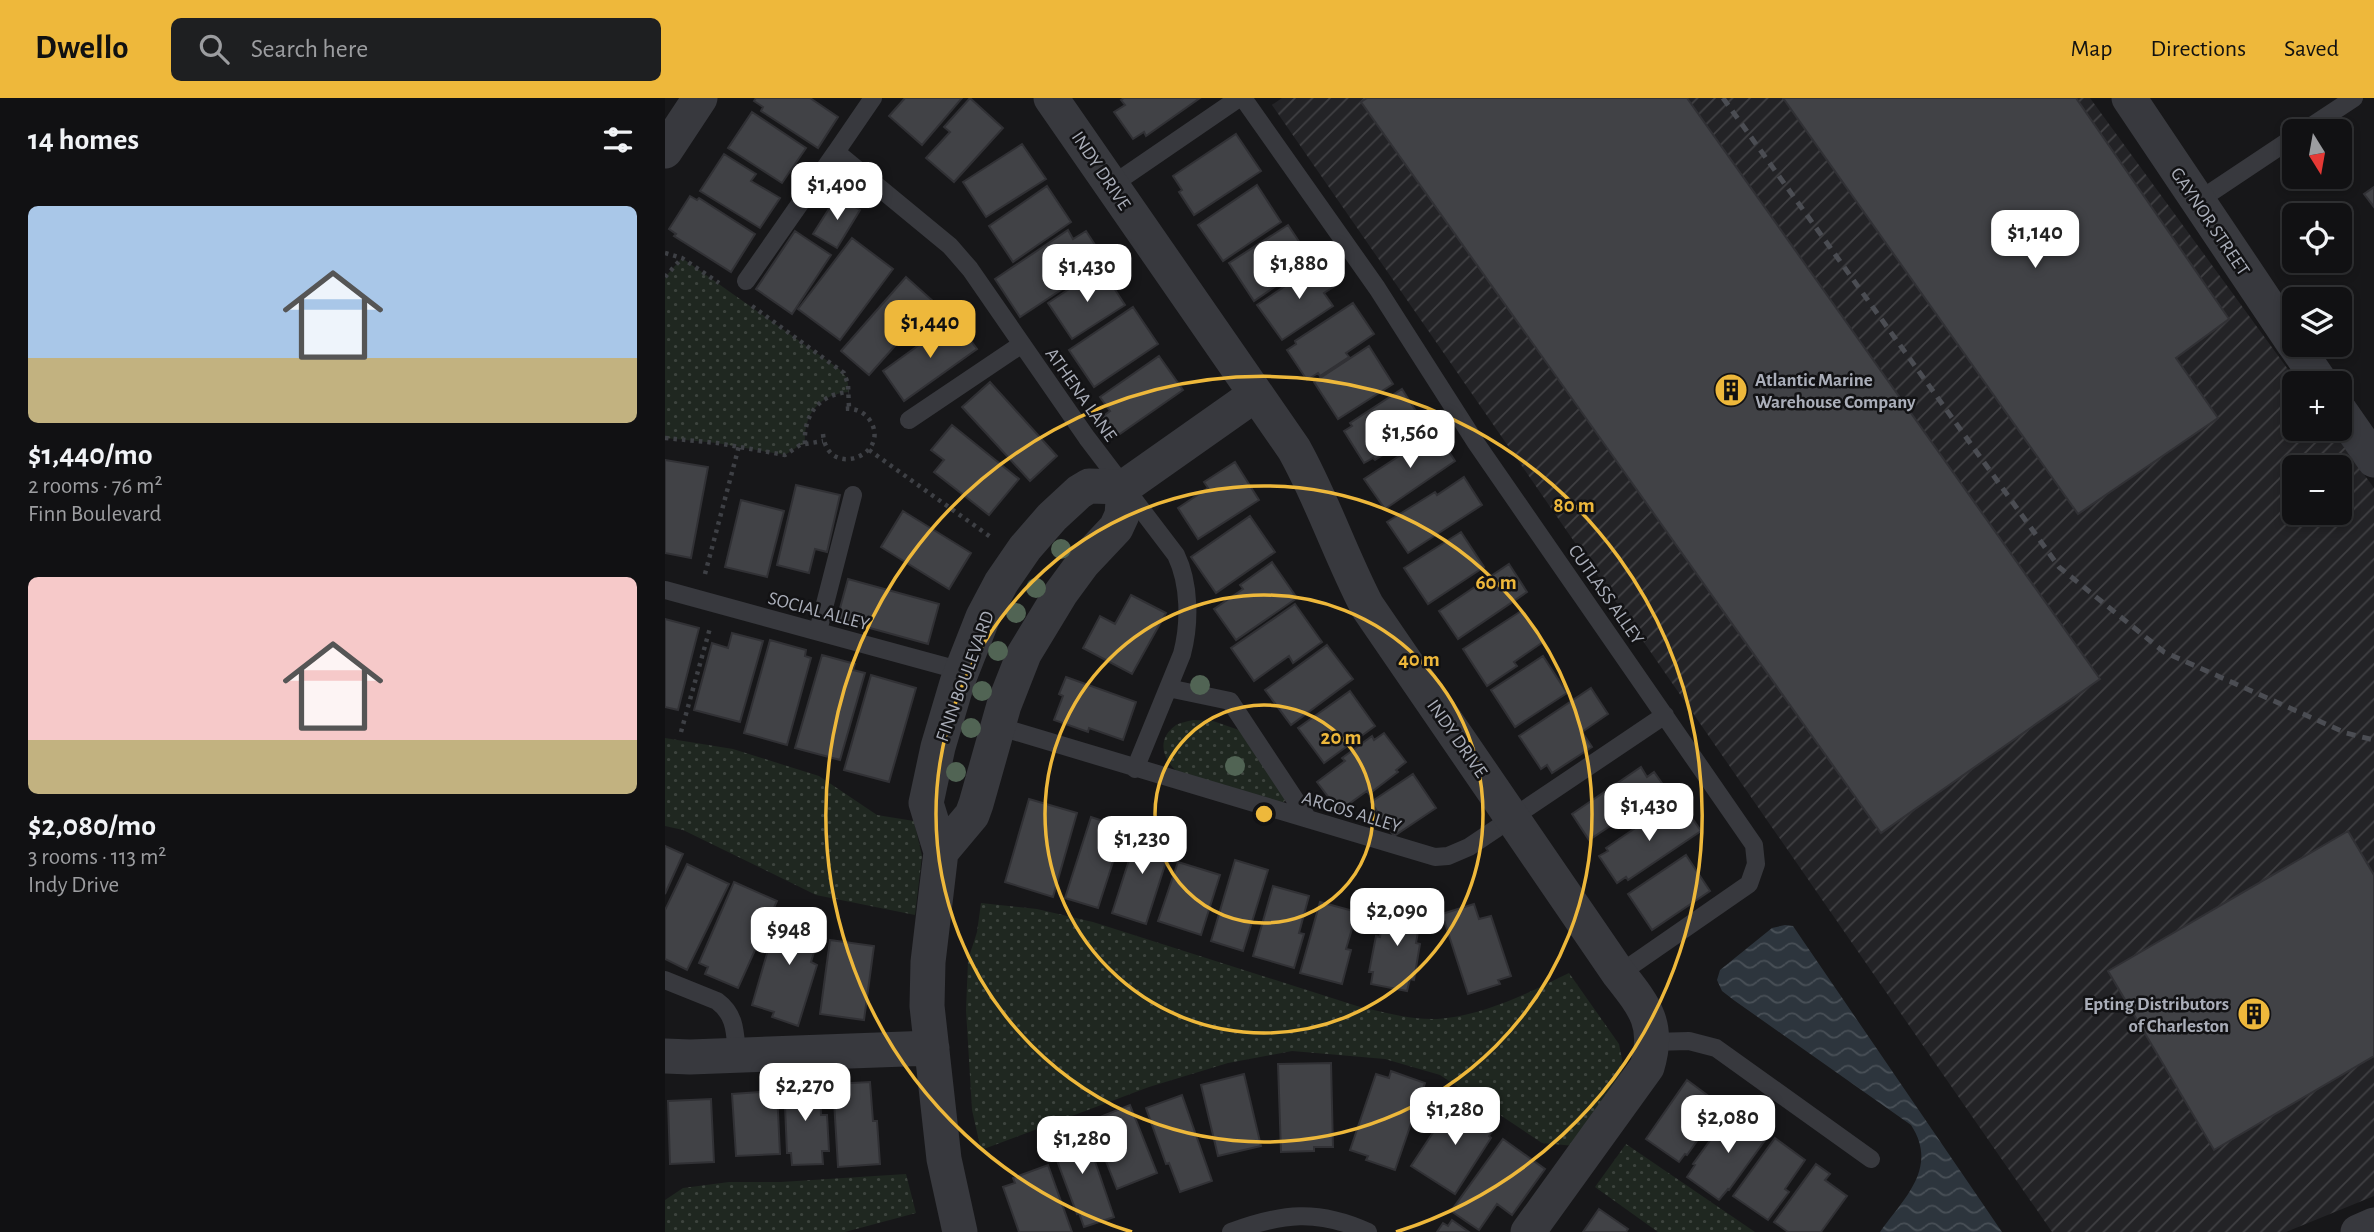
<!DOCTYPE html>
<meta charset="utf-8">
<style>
body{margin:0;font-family:"Alegreya Sans",sans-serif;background:#1e1f21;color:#f1f3f6;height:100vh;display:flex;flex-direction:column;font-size:26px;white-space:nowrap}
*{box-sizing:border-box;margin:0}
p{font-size:23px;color:#9c9da0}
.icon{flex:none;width:38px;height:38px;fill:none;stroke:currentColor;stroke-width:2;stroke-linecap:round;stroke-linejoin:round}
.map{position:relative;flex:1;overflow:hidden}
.panel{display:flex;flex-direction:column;background:#111113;width:665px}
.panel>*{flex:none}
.needle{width:46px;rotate:169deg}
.controls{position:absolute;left:1617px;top:21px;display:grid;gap:14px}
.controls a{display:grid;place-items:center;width:70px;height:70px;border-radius:10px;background:#111113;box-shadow:0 4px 10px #0003,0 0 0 2px #303133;font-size:35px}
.price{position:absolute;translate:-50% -60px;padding:0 16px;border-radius:14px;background:#fff;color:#222;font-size:23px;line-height:46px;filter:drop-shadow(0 2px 4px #0008)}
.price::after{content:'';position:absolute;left:50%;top:42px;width:21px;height:16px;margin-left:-10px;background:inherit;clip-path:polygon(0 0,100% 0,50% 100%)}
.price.active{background:#eeb83b;color:#111}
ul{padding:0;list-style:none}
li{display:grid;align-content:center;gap:14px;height:371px;padding:0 28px}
li span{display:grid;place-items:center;height:217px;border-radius:10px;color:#555}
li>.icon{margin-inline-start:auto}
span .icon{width:126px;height:126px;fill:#fffc;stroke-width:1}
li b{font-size:30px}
h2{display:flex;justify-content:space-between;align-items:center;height:84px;padding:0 28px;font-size:30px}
header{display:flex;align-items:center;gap:42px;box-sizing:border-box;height:98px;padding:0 35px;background:#eeb83b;color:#111}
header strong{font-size:33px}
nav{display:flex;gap:38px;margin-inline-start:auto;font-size:24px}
.search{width:490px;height:63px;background:#1e1f21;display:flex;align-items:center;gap:18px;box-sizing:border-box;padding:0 24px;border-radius:10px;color:#9c9da0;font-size:26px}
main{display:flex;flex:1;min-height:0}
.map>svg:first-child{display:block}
</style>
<header>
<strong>Dwello</strong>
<div class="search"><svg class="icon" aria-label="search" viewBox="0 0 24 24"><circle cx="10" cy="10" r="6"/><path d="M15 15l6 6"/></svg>Search here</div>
<nav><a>Map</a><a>Directions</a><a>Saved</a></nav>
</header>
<main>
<section class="panel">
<h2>14 homes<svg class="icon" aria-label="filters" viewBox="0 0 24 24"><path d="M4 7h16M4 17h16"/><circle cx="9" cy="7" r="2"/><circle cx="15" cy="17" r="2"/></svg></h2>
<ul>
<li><span style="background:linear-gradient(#a9c7e8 70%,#c2b280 0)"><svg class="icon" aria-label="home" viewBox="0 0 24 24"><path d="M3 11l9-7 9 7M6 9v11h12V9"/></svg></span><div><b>$1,440/mo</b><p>2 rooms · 76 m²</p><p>Finn Boulevard</p></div></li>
<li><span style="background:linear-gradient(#f6c9c9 75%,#c2b280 0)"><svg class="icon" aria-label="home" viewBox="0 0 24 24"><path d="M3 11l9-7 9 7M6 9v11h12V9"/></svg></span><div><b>$2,080/mo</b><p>3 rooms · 113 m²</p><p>Indy Drive</p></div></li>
</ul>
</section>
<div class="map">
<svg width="1709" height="1134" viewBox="0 0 1709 1134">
<defs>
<pattern id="industrial-furrows" width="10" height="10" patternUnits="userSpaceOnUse" patternTransform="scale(1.75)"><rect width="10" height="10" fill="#232326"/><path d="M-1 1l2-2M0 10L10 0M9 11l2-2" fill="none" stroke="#404043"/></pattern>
<pattern id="park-dots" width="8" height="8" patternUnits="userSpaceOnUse" patternTransform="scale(1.75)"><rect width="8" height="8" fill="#1f2720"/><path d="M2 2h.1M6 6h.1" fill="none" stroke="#3d443e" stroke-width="1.8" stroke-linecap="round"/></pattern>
<pattern id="water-waves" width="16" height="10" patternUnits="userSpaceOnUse" patternTransform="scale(1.75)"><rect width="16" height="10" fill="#2d353d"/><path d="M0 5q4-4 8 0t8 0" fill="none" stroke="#495057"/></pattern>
</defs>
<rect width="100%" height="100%" fill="#171719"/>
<path fill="url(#industrial-furrows)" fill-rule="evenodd" d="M617 0H1425L1633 285H1629V331H1666L1709 390V1098L1621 1134H1387L607 7ZM1629 369H1675V415H1629Z"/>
<path fill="url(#park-dots)" d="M17 160 174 271 182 280 184 294C154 296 138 317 140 346L135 347 120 357 52 345 0 340V179Z
M528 622 548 623 574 632 620 695V703L614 706 515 676C498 663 490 642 511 627 515 625 523 623 528 622Z
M0 640 68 651 154 678 212 717 249 723 257 758 250 817 151 797 18 732 0 728Z
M316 805 372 811 428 824 692 908C718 914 745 922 772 921 818 918 863 895 904 875L954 946 958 966 955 987 910 1048 877 1045 775 977 720 961 627 953 563 965 484 989 316 1052 307 1012 301 912 303 862 312 834Z
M961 1046 1090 1134H993L930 1089Z
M241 1076 251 1115 180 1134H0V1102L18 1090 64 1084H116Z"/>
<path fill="url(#water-waves)" d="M1120 827 1128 828 1337 1134H1215C1239 1100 1274 1070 1246 1027L1070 903 1057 893 1052 882 1055 872 1107 830Z"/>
<path fill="#414246" stroke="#313135" stroke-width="2" d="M91 0H145L173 19 153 50 96 13 98 9 89 3Z
M240 0H297L257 47 224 18Z
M305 0 338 30 289 84 261 60 285 34 279 29Z
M459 0H535L481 38 479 34 468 41 449 14 460 7 456 2Z
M702 0H1022L1435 581 1216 735 696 4Z
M1118 0H1411L1564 221 1511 260 1553 320 1413 416Z
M87 14 141 50 117 85 63 50Z
M571 36 596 73 529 117 514 94 517 92 508 78Z
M357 46 381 81 321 119 298 84Z
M59 56 91 76 86 83 115 100 95 130 35 93Z
M592 87 616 124 558 163 533 127Z
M382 88 406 124 348 164 324 128Z
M1709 89V109L1699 96Z
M25 98 32 102 34 100 90 136 66 174 9 138 11 136 4 131Z
M172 98 195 112 172 150 148 136Z
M623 127 643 157 613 176 617 184 589 203 564 165Z
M403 132 408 141 421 133 438 159 427 167 429 170 355 219 330 181Z
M130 133 166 157 127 216 91 191Z
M187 140 228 171 175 242 133 211Z
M657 163 673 186 659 195 668 208 617 242 592 207Z
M436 170 460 207 407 241 383 205Z
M241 179 269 204 204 277 176 253Z
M688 205 709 236 681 255 684 259 655 278 653 275 642 282 622 252 631 246 630 243Z
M468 209 493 246 429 289 404 252Z
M290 221 312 251 239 303 218 273Z
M704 248 728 286 673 321 649 284Z
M494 258 518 292 449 340 436 320 445 313 435 299Z
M325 284 392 358 365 383 297 309Z
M737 291 761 329 710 362 708 360 699 365 679 333 687 328 685 325Z
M287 327 354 381 324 417 269 374 279 362 266 352Z
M771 334 790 363 720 411 699 381Z
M0 362 43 369 26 460 0 455Z
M570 364 594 402 533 441 513 410 543 390 539 384Z
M799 379 817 407 743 455 722 424 770 394 772 397Z
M131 387 175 397 162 454 150 451 144 475 112 467Z
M76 402 119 413 102 479 60 469Z
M238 413 306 455 284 491 216 449Z
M585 418 610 454 551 495 526 459Z
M796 434 819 469 763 506 739 470Z
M607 464 632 500 571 542 549 511 578 491 575 487Z
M844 466 862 494 793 541 774 513Z
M183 481 274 506 263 546 172 521Z
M466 497 501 515 467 576 418 550 435 518 450 526Z
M630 506 657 544 628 565 624 558 589 583 566 550Z
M856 513 878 544 849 564 852 568 822 588 798 551Z
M0 521 34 530 13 612 0 609Z
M67 535 98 543 75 624 29 612 47 545 63 550Z
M105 542 141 552 140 558 146 560 122 647 79 635Z
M662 547 688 581 626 627 600 592Z
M157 557 190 566 188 572 200 575 175 662 130 650Z
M878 558 902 595 850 629 826 592Z
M206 577 251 590 224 684 179 672Z
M401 579 471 604 458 642 424 630 423 634 389 622 398 598 394 596Z
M926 590 943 616 917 634 927 649 887 675 882 667 876 671 854 638Z
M685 593 710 628 659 665 633 630Z
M719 635 741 664 731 672 733 674 704 696 702 693 674 713 652 684 680 663 677 660 707 638 709 642Z
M976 669 982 679 989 674 999 688 992 693 993 696 924 742 907 716Z
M748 676 771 710 729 738 706 704Z
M364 701 412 715 388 799 340 784Z
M1016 704 1036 733 963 782 961 779 952 785 934 758 943 753 941 750 988 718 990 722Z
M426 719 459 730 433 810 400 800Z
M474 731 508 742 481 826 447 815Z
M1683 733 1709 777V958L1549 1052 1443 873Z
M0 748 18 756 0 796Z
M1021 757 1045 793 987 832 963 796Z
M570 762 603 772 578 853 546 843Z
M513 764 555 777 536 837 493 823Z
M22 766 64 786 22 872 0 861V812Z
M69 784 112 803 73 890 40 876 43 869 34 865Z
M608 788 644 798 634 835 639 836 629 870 588 858Z
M655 804 692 814 681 851 686 852 677 886 635 875Z
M721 805 757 811 751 845 755 846 749 882 745 881 742 893 706 886 708 874H704L711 838 715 839Z
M809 806 814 821 826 818 846 878 833 882 835 886 803 896 777 816Z
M115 811 158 825 146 864 152 867 133 928 107 919 109 914 87 907Z
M165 842 209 848 199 922 155 916Z
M666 965 668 1049H649V1053L616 1054 613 966Z
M726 973 760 985 730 1072 701 1062 703 1058 685 1052 711 976 724 980Z
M579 976 596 1048 553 1058 536 987Z
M1022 982 1057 1008 1022 1057 1020 1056 1014 1064 981 1041Z
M155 983 156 1017H162L164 1053H157L158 1066 127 1067 126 1055H122L119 984Z
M205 984 208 1023H212L215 1066 173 1069 168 986Z
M112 993 115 1056 71 1058 67 996Z
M517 997 547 1083 515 1094 504 1065 501 1066 481 1010Z
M46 1001 49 1064 5 1066 3 1003Z
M794 1003 831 1027 824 1038 826 1040 790 1096 746 1068 775 1024 778 1026Z
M465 1007 492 1075 452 1091 425 1023Z
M1073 1011 1106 1034 1064 1092 1063 1091 1054 1102 1022 1079 1030 1067 1028 1066 1049 1037 1053 1039Z
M413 1028 417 1038 421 1037 449 1119 419 1129 414 1115 412 1116 387 1049 389 1048 386 1038Z
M1110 1040 1140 1062 1120 1091 1124 1094 1103 1122 1068 1098Z
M838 1041 880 1071 847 1117 832 1106 814 1132 786 1113Z
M1151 1066 1165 1076 1160 1082 1182 1098 1156 1134H1123L1109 1124Z
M383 1067 407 1134H354L338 1089 350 1085 348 1080Z
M934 1111 963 1131 961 1134H918Z
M787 1122 804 1134H772L778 1125 783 1128Z"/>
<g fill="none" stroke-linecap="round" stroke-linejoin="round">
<path stroke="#3e4045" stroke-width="4.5" stroke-dasharray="3.5 5" stroke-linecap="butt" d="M0 155 17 160 54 185
M0 179 17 160
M87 208 179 275 183 286 184 310
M158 336C162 383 229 356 204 321 198 313 189 310 179 311
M0 340 52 345 120 357 135 347 158 343
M140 346C138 317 154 296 184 294
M204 352 327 440
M40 476 74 348
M16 634 45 530"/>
<path stroke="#38393e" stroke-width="18" d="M208 0 171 54 285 148 305 171 422 340 511 457C525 486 525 526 517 556L470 671
M578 0 712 190 811 345 1089 747 1091 766 1084 786 954 876
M1639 33 1689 0
M447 87 574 0
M1533 103 1629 39
M81 183 171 54
M244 322 357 246
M0 492 297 573
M153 533 188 397
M503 590 565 603 643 721
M332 628 770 759 783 758 804 749 1000 617
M0 882 52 903C71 917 70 935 72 957
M987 944 1024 943 1051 950 1206 1061
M566 1134C617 1115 653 1111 703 1134"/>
<path stroke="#38393e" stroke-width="35" d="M386 0 629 351C657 401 675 456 702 508L954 876C980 909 995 927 982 969L863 1134
M1464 0 1629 246
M0 53 35 0
M1630 247 1656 285
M1675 313 1709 362
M276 754 307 717 311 706 339 607 359 556 396 495 418 465 451 430 457 417 459 389
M0 958 25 959 267 950
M295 1134 279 1061 262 908 263 864 276 754 261 705 273 649 292 585 318 519 336 485 360 450 387 419 414 394 424 388 459 389 591 296
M1693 1134 1709 1127"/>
<path stroke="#4b4d53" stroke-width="5" stroke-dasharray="9 7" stroke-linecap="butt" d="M1058 0 1394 469 1499 554 1681 635 1709 642"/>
</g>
<g fill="#516454">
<circle cx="396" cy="451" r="10"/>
<circle cx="371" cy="490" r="10"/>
<circle cx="351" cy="515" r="10"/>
<circle cx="333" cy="553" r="10"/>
<circle cx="535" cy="587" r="10"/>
<circle cx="317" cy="593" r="10"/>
<circle cx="306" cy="630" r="10"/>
<circle cx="570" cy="668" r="10"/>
<circle cx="291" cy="674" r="10"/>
</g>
<g fill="none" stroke="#eeb83b" stroke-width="3.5">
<circle cx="599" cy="716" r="109"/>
<circle cx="599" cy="716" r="219"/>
<circle cx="599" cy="716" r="328"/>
<path d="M467 1134A438 438 0 1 1 731 1134"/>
</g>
<defs>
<symbol id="building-disc" viewBox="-11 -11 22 22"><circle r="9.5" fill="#eeb83b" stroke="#121214"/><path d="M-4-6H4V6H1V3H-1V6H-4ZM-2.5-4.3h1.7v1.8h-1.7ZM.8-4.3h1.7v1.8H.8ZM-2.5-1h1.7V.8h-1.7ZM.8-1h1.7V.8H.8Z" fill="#111"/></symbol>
</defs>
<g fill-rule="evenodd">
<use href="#building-disc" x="1047" y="273" width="38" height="38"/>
<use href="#building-disc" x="1570" y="897" width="38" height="38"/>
</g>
<g text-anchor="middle" stroke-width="5" stroke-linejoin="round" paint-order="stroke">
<g font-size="19" fill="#aaaeb9" stroke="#121214">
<text transform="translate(437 72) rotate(56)" y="7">INDY DRIVE</text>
<text transform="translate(1546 123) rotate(56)" y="7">GAYNOR STREET</text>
<text transform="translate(417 296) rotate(55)" y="7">ATHENA LANE</text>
<text transform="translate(942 496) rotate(55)" y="7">CUTLASS ALLEY</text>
<text transform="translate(154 512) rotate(15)" y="7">SOCIAL ALLEY</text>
<text transform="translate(299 578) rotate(-70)" y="7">FINN BOULEVARD</text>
<text transform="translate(793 640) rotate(55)" y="7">INDY DRIVE</text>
<text transform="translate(687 713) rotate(17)" y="7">ARGOS ALLEY</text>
</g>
<g font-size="19" font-weight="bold" fill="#aaaeb9" stroke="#121214" text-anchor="start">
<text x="1090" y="288">Atlantic Marine<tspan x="1090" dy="22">Warehouse Company</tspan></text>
<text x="1564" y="912" text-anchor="end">Epting Distributors<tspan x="1564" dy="22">of Charleston</tspan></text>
</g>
</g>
<circle cx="599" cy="716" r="10" fill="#eeb83b" stroke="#121214" stroke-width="3.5"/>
<g font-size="21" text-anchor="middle" font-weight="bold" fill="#eeb83b" stroke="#121214" stroke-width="5" stroke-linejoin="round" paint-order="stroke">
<text x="909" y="414">80 m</text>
<text x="831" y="491">60 m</text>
<text x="754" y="568">40 m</text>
<text x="676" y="646">20 m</text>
</g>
</svg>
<div class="controls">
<a><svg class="needle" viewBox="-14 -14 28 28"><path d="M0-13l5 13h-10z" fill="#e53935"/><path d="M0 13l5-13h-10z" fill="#9c9da0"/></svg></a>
<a><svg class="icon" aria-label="locate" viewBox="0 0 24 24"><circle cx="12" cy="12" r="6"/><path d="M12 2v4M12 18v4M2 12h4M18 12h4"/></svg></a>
<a><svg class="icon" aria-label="layers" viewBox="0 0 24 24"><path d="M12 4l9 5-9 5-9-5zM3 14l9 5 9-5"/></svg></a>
<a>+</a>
<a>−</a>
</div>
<b class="price" style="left:172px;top:124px">$1,400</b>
<b class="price" style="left:1370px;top:172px">$1,140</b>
<b class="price" style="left:634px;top:203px">$1,880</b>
<b class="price" style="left:422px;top:206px">$1,430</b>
<b class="price active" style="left:265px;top:262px">$1,440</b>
<b class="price" style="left:745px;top:372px">$1,560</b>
<b class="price" style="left:984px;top:745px">$1,430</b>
<b class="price" style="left:477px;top:778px">$1,230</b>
<b class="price" style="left:732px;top:850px">$2,090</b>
<b class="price" style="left:124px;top:869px">$948</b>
<b class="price" style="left:140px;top:1025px">$2,270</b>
<b class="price" style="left:790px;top:1049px">$1,280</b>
<b class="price" style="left:1063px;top:1057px">$2,080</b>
<b class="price" style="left:417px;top:1078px">$1,280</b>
</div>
</main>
